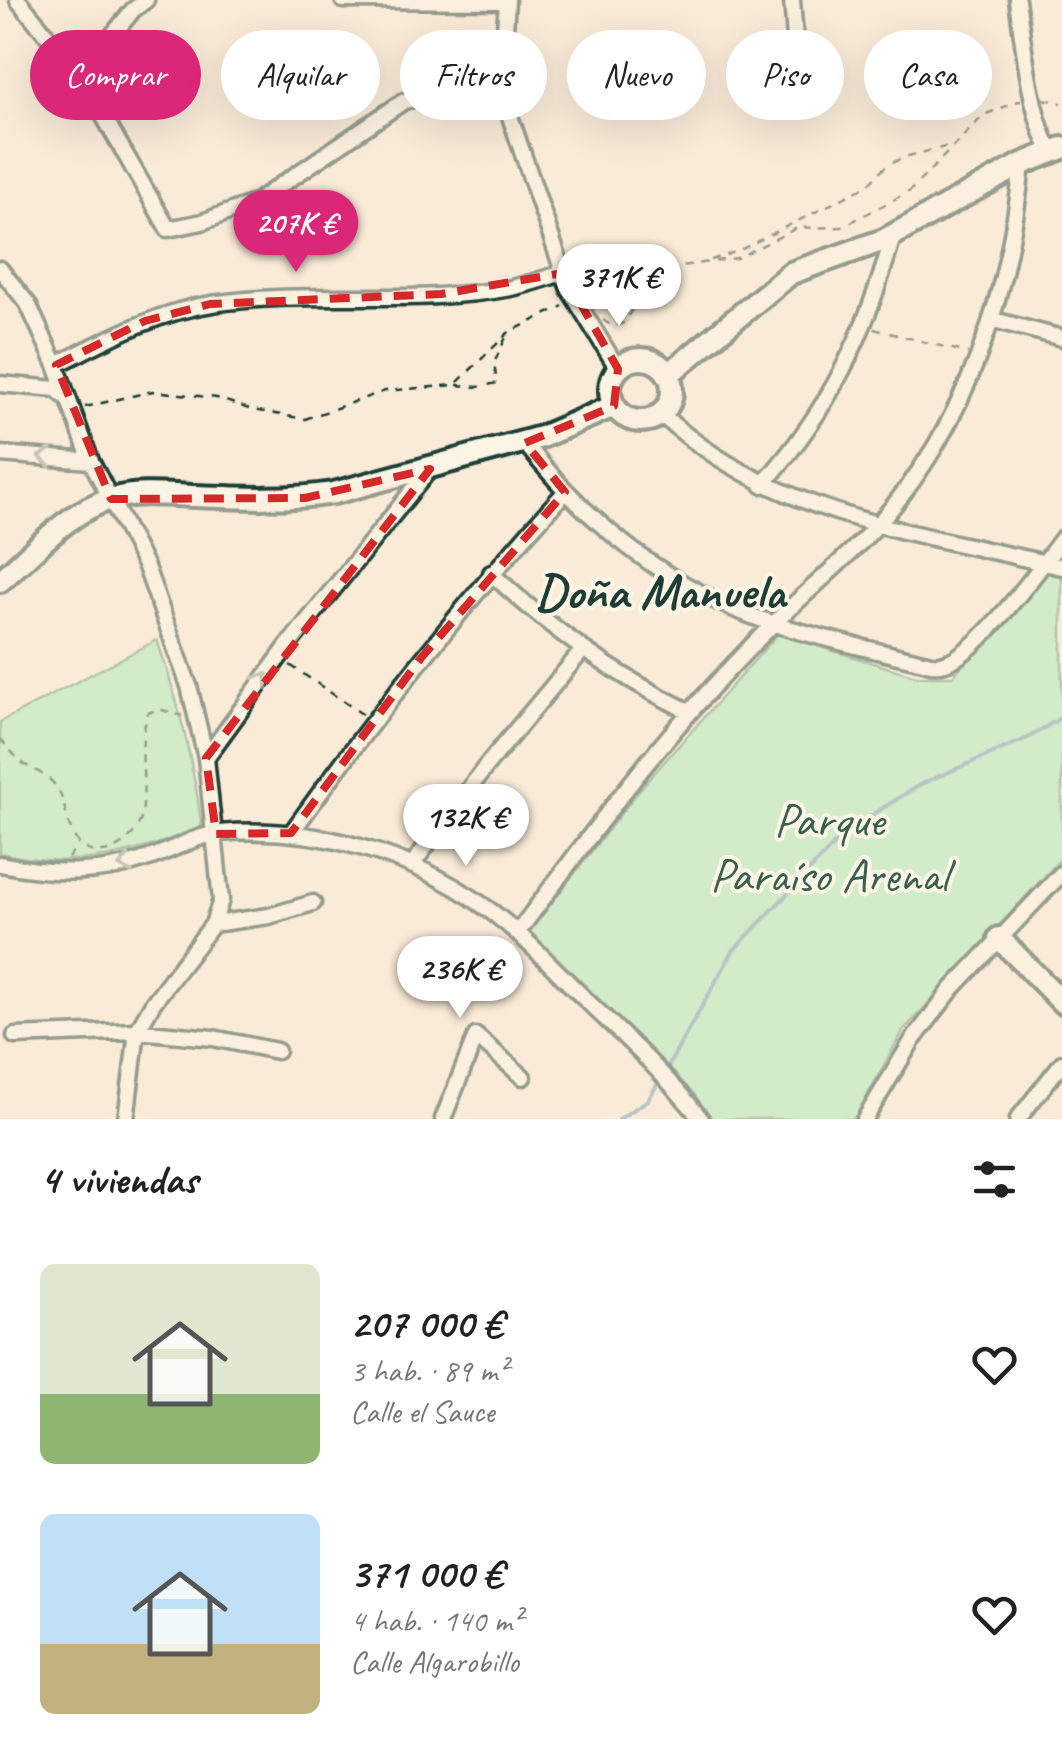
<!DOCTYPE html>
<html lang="es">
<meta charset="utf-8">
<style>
body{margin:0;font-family:Caveat,sans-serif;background:#f6f6f6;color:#222;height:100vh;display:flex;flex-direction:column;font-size:38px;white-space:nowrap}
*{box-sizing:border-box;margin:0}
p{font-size:32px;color:#767676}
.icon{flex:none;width:55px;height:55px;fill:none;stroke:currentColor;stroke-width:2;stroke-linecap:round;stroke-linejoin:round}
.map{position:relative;height:1119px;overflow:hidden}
.sheet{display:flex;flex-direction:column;background:#fff;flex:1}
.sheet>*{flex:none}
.guide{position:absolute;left:30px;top:30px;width:1002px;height:90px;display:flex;gap:20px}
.price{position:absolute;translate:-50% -85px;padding:0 22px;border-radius:35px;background:#fff;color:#222;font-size:32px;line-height:65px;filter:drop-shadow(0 2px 5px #0008)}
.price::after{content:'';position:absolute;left:50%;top:60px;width:30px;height:22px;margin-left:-15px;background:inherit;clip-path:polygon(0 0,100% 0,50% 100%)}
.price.current{background:#db2777;color:#fff}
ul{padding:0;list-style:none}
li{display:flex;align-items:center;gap:30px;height:250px;padding:0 40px}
li span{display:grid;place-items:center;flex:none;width:280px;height:200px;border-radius:15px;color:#555}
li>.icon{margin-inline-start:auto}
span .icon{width:120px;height:120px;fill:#fffc;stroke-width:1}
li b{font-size:42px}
h2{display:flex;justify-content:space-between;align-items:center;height:120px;padding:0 40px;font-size:42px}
.tag{padding:0 35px;border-radius:45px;background:#fff;box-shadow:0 10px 40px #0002;font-size:35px;line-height:90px}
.tag.current{background:#db2777;color:#fff}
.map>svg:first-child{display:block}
</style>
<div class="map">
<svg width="1062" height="1119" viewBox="0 0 1062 1119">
<rect width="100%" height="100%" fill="#faebd8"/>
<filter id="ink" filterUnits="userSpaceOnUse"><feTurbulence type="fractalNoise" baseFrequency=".01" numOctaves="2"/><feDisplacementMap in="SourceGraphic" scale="20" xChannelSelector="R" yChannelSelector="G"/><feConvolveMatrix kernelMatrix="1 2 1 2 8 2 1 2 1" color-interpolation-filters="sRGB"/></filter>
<g filter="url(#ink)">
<path fill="#a3eab7" stroke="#619476" stroke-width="2.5" d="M1062 551V857L903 1031 854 1119H709L694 1094 529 932 640 789 778 634 916 676H953Z
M157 640C179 701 193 762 202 827 136 855 71 871 0 853V722Z"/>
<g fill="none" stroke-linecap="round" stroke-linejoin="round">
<path stroke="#6b96ab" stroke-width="4" d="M666 1070 733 951 848 830 921 784 1028 738 1062 717
M619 1119 648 1100 661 1078"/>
<defs>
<path id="street" d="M18 0 80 75 168 229 202 222 256 202 404 101 453 92 501 90
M343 0 507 1
M507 0 501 90 569 289 618 369
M792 0 800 103
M1017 0C1023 40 1031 122 1052 152
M80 75 133 10 146 0
M0 269 28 304 56 365 91 461 146 567 189 686 206 758 221 900 213 924 153 1003 137 1031 126 1119
M994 320 1062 338
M56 365C106 340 156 312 212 304 311 289 413 306 511 288 529 284 546 278 563 273
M0 384 56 389 66 397
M661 414C775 518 918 532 1062 567
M524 442C588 525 673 592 775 624 826 640 879 651 931 664 939 665 946 664 954 659 987 640 1038 571 1062 539
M0 454 91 461
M762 485C830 410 866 333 893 236
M491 573C554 632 613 674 690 712
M206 758 289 644 430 469
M291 833C377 713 466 600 565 492
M0 864C50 874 100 876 149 858 173 850 195 836 220 833 312 825 411 853 485 907 522 933 553 968 585 999 626 1038 666 1075 701 1119
M412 865 487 765 582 651
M213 924 269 916 313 903
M517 933C574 858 628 782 690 712 722 676 755 641 790 608 819 581 851 554 878 524 967 425 1009 295 1022 164
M15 1036 137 1031 213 1038 277 1051
M443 1119 476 1036 523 1077
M865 1119 912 1041 952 989 1062 873
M1018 1119 1062 1063"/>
<path id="secondary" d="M610 390a31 31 0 1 1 62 0a31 31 0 1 1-62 0Z
M669 374 791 273 884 240 1022 164 1062 148
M0 581C32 554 69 510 111 499 137 491 168 495 195 496 242 498 288 500 334 493L541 437 614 406
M999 938 1062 1002"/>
</defs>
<use href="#street" stroke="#1f3d34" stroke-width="21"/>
<use href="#secondary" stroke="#1f3d34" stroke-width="28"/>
<path stroke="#1f3d34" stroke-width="2.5" stroke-dasharray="8 8" stroke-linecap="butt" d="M1044 99 1062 103
M711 260 738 251 867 186 886 166 904 157 949 146
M603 320 613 327 623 323 660 269 737 258 797 228 842 227 910 191 984 115 1021 100
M874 329 968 353
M457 385 478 387 497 383 494 363 507 335
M85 407 153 391 217 398 252 410 305 419 385 391 455 385 508 333 563 306
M290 665 362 714
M0 739C7 746 14 755 21 762 32 770 45 773 54 784 68 800 65 834 83 847 105 864 139 837 142 814 147 781 137 746 148 713L159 709 182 716
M68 858 78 844"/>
<use href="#street" stroke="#fcf5e5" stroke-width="14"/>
<use href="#secondary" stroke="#fcf5e5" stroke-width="20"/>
</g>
<defs><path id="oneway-chevron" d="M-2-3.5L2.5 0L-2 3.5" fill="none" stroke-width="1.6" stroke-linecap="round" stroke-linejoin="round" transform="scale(2.5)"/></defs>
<g stroke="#8e998c">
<use href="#oneway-chevron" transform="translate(45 457) rotate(-175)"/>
<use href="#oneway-chevron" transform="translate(263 679) rotate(-54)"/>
<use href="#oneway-chevron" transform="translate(125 865) rotate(168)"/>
</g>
</g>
<path d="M0 0H1062V1119H0ZM563 273 618 369 614 406 525 443 565 492 421 658 291 833 216 834 206 758 430 469 305 498 111 499 56 365 145 321 210 304 441 294Z" fill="#faebd8" fill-opacity=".55" fill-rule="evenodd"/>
<path fill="none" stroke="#d62828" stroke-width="8" stroke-dasharray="20 12" stroke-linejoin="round" d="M563 273 618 369 614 406 525 443 565 492 421 658 291 833 216 834 206 758 430 469 305 498 111 499 56 365 145 321 210 304 441 294Z"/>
<g text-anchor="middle" stroke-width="8" stroke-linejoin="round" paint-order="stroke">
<g font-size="48" fill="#39604e" stroke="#fcf5e5">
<text x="829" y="836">Parque<tspan x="829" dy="55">Paraíso Arenal</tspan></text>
</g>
<g font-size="50" font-weight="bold" fill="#1f3d34" stroke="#fcf5e5">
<text x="660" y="608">Doña Manuela</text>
</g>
</g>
</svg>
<b class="price current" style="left:296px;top:275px">207K €</b>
<b class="price" style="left:619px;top:329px">371K €</b>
<b class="price" style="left:466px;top:869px">132K €</b>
<b class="price" style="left:460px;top:1021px">236K €</b>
<div class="guide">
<a class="tag current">Comprar</a>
<a class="tag">Alquilar</a>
<a class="tag">Filtros</a>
<a class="tag">Nuevo</a>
<a class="tag">Piso</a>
<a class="tag">Casa</a>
</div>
</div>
<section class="sheet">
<h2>4 viviendas<svg class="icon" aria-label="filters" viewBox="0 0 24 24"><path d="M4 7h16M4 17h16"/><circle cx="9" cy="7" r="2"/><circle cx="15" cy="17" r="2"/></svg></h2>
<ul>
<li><span style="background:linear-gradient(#dfe7d0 65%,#8fb573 0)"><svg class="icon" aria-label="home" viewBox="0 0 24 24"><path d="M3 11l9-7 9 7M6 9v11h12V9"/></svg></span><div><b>207 000 €</b><p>3 hab. · 89 m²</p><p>Calle el Sauce</p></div><svg class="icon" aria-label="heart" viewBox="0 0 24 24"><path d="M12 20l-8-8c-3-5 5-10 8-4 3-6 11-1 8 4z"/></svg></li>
<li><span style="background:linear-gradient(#bfe0f5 65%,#c2b280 0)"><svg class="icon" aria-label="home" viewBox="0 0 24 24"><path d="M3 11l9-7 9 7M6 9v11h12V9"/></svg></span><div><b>371 000 €</b><p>4 hab. · 140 m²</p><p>Calle Algarobillo</p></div><svg class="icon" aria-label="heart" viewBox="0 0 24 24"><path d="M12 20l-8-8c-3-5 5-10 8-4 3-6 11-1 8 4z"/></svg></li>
</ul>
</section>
